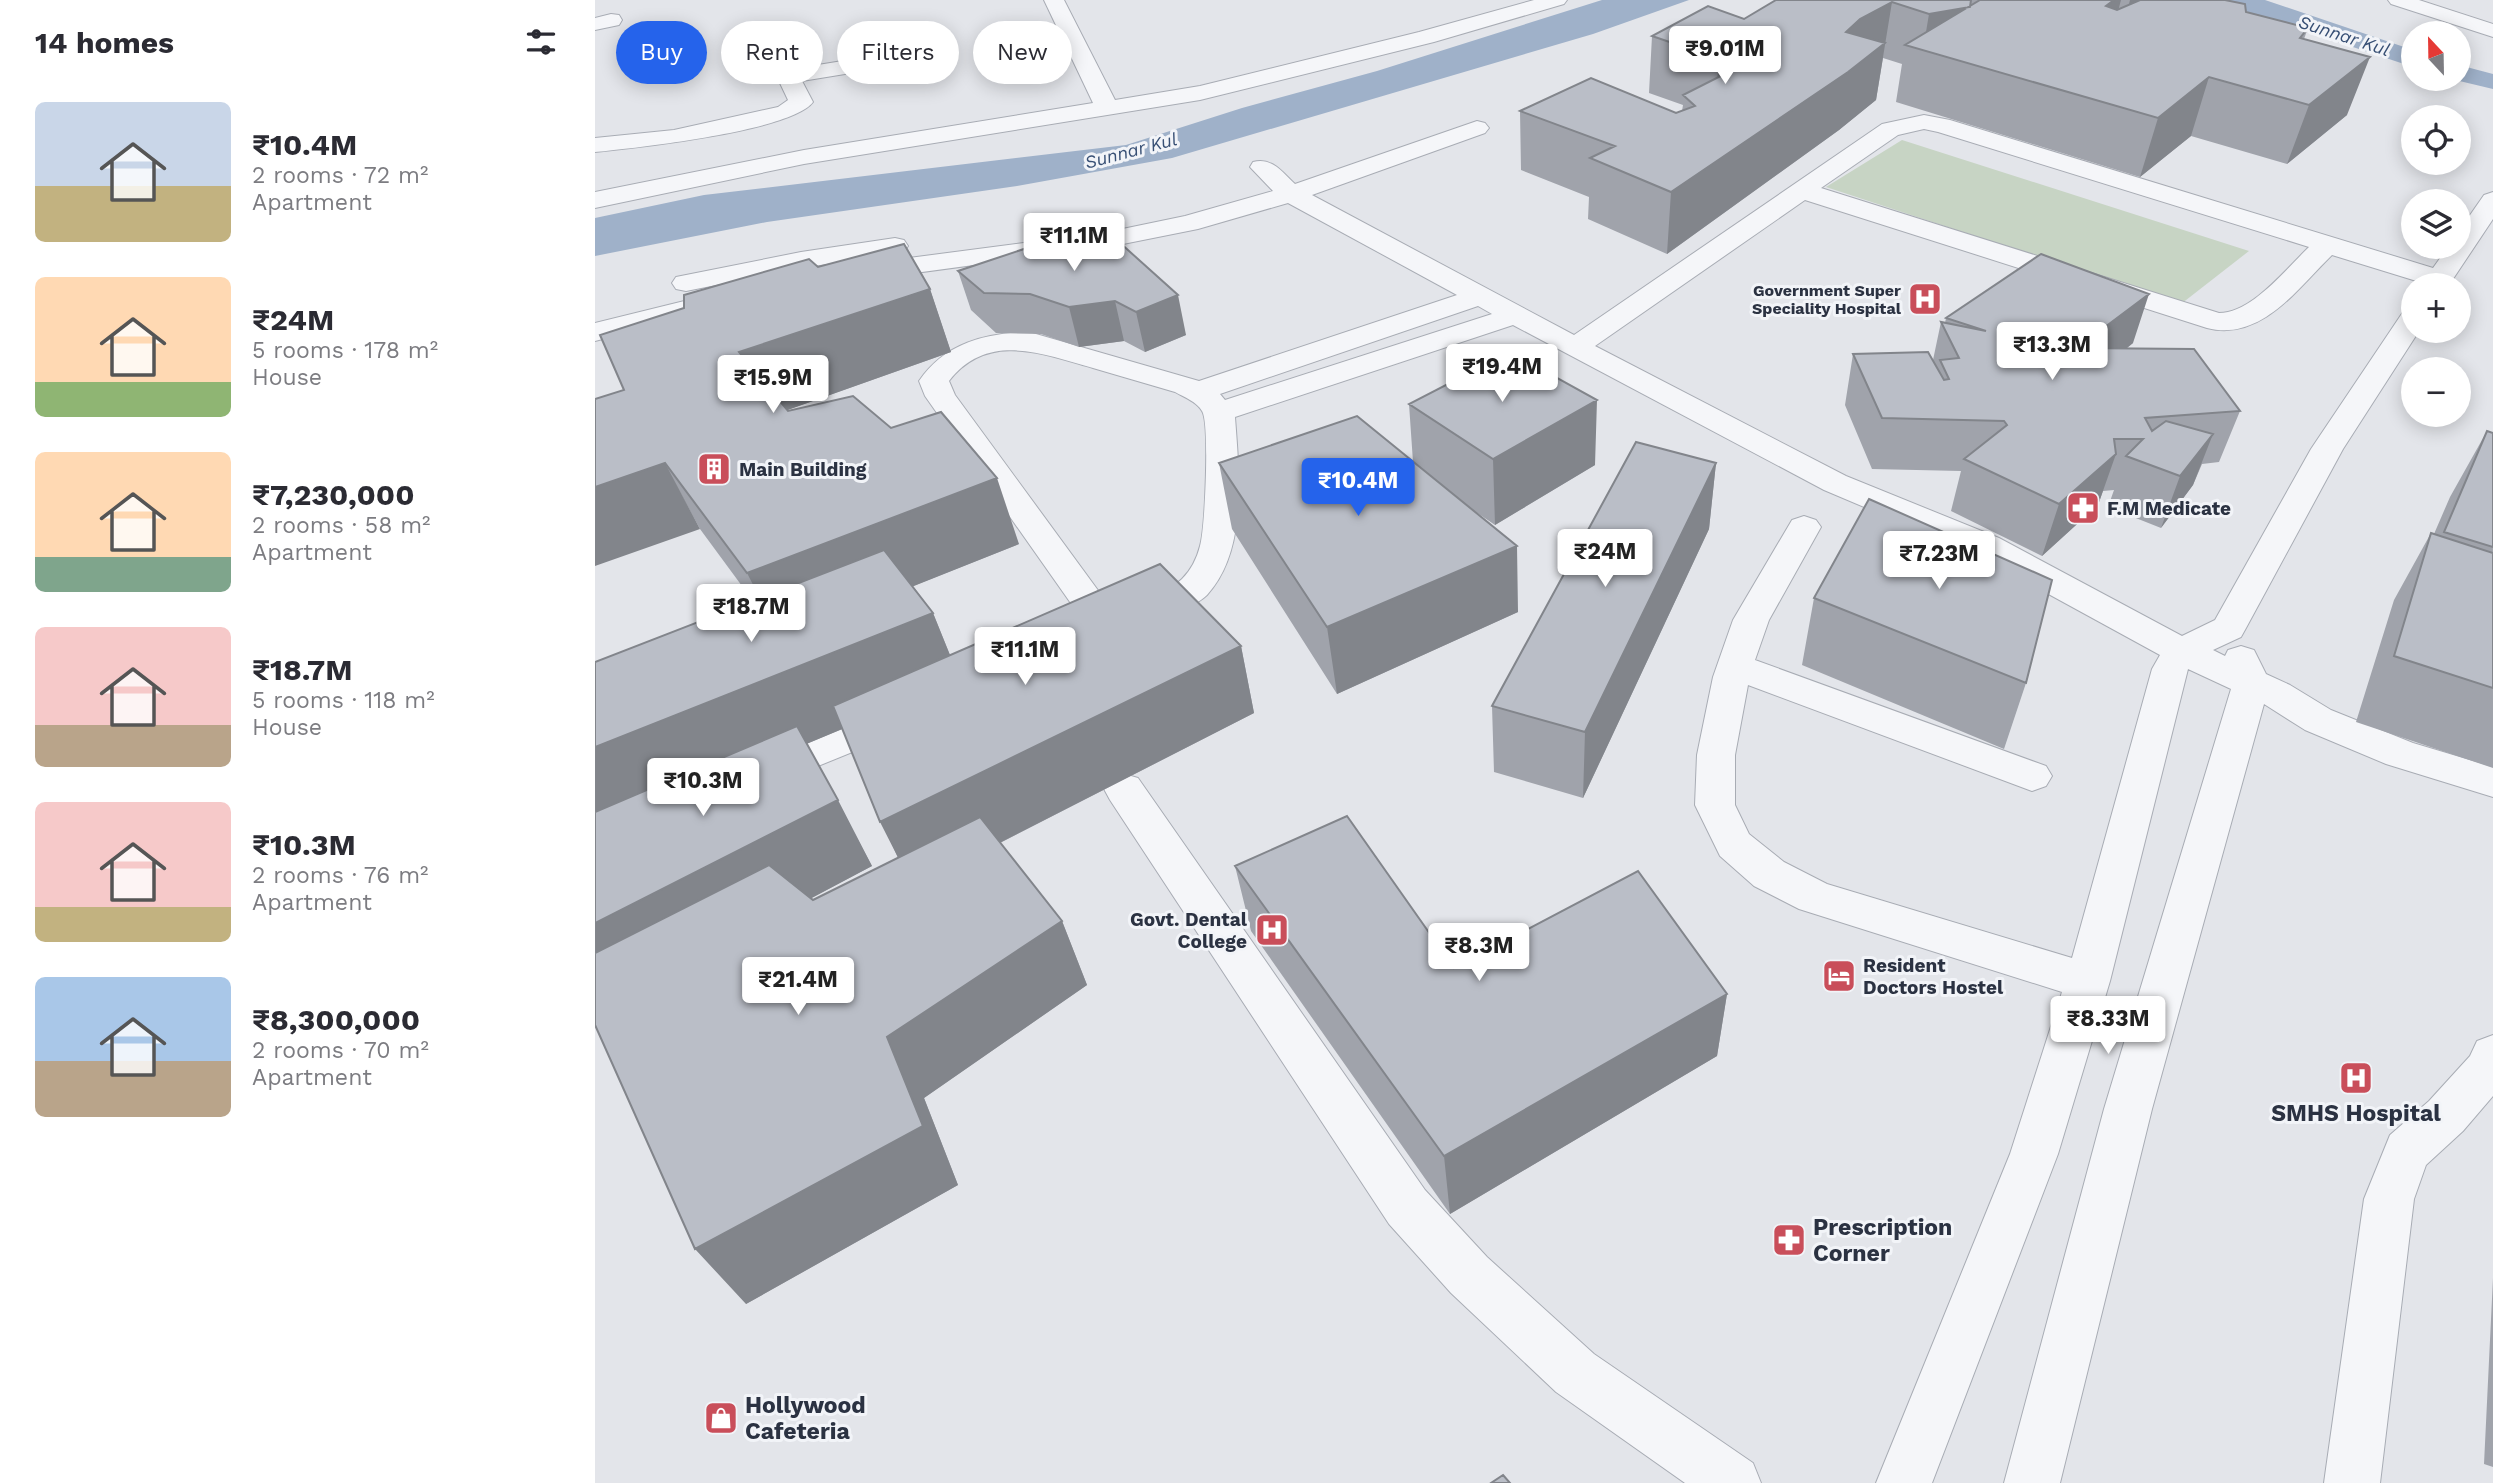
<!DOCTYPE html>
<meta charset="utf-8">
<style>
body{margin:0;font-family:"Work Sans",sans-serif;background:#f2f2f3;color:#2b2b33;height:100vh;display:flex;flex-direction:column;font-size:26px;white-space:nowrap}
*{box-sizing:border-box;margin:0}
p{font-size:23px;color:#7c7c81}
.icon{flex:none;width:38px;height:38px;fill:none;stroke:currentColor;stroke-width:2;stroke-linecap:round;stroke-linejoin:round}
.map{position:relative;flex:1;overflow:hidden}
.side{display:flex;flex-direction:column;background:#fff;width:595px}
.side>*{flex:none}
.hud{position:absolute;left:21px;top:21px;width:665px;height:63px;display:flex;gap:14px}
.needle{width:46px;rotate:338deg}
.tools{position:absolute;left:1806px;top:21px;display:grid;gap:14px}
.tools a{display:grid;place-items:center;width:70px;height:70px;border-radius:50%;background:#fff;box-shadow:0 4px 18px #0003;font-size:35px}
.price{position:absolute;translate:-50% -60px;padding:0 16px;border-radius:7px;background:#fff;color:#222;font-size:23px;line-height:46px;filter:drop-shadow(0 2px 4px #0008)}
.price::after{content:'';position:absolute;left:50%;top:42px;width:21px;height:16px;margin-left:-10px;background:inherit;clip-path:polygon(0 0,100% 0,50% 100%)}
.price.current{background:#2563eb;color:#fff}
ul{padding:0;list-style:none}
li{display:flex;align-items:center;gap:21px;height:175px;padding:0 35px}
li span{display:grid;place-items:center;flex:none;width:196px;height:140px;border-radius:10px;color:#555}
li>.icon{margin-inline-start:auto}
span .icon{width:84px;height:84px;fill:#fffc;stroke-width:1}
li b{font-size:30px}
h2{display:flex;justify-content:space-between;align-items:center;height:84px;padding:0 35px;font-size:30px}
.chip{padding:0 24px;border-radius:32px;background:#fff;box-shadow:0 4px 18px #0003;font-size:24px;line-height:63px}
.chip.current{background:#2563eb;color:#fff}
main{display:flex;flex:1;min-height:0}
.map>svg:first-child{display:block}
</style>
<main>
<section class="side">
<h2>14 homes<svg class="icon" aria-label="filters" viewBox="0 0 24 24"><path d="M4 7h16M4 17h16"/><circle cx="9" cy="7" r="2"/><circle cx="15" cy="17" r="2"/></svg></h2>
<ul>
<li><span style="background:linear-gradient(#c9d6e8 60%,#c2b280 0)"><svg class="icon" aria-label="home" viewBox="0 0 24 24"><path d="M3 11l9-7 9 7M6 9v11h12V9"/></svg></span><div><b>₹10.4M</b><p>2 rooms · 72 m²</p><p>Apartment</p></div></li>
<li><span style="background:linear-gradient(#ffd9b3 75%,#8fb573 0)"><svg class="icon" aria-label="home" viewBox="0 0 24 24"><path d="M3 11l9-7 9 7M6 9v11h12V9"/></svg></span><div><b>₹24M</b><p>5 rooms · 178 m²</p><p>House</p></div></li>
<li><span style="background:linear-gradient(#ffd9b3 75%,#7fa58c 0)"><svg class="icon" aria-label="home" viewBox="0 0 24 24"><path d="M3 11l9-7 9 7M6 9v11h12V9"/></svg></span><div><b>₹7,230,000</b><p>2 rooms · 58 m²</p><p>Apartment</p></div></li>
<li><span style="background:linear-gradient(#f6c9c9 70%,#b9a48a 0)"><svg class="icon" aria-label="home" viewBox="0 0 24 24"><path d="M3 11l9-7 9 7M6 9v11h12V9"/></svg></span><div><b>₹18.7M</b><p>5 rooms · 118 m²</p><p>House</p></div></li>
<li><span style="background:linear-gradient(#f6c9c9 75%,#c2b280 0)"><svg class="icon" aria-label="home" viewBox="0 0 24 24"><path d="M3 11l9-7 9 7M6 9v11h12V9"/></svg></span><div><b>₹10.3M</b><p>2 rooms · 76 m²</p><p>Apartment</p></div></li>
<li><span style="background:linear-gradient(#a9c7e8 60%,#b9a48a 0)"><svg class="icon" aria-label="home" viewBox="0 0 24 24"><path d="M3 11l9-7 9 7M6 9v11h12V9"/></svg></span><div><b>₹8,300,000</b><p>2 rooms · 70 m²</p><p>Apartment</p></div></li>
</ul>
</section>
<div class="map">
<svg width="1898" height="1483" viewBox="0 0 1898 1483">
<rect width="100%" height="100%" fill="#e3e5ea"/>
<path fill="#c7d4c4" d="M1307 140 1654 251 1586 304 1231 187Z"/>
<path fill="#9fb1c9" d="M1007 0H1094L998 34 577 158 422 186 172 222 0 256V218L109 195 531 145 647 108 782 71Z
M1617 0H1670L1818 50V67Z
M1864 65 1898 74V89L1856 79H1864Z"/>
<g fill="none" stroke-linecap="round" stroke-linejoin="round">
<defs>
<path id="minor" d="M449 0H469L520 100 605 86 824 32 939 0H972L969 4 839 42 605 100 209 164 0 208V192L209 150 498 103Z
M1793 0H1824L1898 24V37L1796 4Z
M16 14 24 15 27 20 24 25 0 30V18Z
M340 46 348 48 351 53 348 58 207 81 218 102C197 131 40 148 0 152V138L79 130 183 107 193 100 184 81 192 70Z
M1329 115 1355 120 1838 268 1853 247H1864V231L1889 195 1898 192V219L1854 285H1826L1828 283 1737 255C1703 288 1666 342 1612 328L1210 200 1000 346 1251 476 1404 538 1587 636 1620 620 1716 449 1808 312 1818 310V331H1824L1748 449 1651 628 1646 637 1618 650 1630 656 1633 650 1646 646 1659 650 1671 674 1695 685 1736 710 1818 743 1898 767V797L1791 764 1710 730 1669 704 1557 1109 1465 1483H1409L1509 1109 1636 689 1593 669 1515 981 1463 1154 1337 1483H1281L1415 1154 1467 992 1204 909 1159 886 1125 856 1100 805 1102 755 1118 677 1138 620 1197 520 1209 516 1221 520 1226 527 1174 620 1160 660 1451 766 1457 776 1451 786 1437 791 1153 685 1140 755V805L1154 834 1189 862 1232 884 1477 958 1557 669 1565 655 1380 554 1229 490 918 325 640 417C644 473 653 550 612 595 605 602 593 607 584 612 567 621 554 631 534 625L529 617C542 597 571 595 587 579 596 570 602 558 605 546 610 529 615 423 607 411 602 402 589 397 580 392 553 384 525 376 498 368 448 354 393 331 354 381L360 395 532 630 527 639 514 642 501 639 330 396 324 381C350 343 390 333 434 332L604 381 862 295 693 203 603 229 513 247 268 280 258 278 254 272 258 266 268 264 513 232 590 216 678 191 655 167 658 162C677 157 687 172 700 184L882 121 890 123 894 128 890 133 717 195 979 335 1287 124ZM1329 129 1343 132 1714 247C1691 269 1657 313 1624 313L1226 188 1303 135ZM883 306 897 314 630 400 625 394Z
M300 238 309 240 313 246 309 252 206 268 91 291 81 289 77 283 81 277 206 252Z
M134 290 144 292 148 298 144 304 0 341V323Z
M301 705 314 709 320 719 314 729 169 788 155 783 149 773 155 763Z
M529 774 543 778 830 1190 892 1257 999 1354 1158 1463 1166 1483H1090L961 1392 856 1293 794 1224 515 800 509 789 515 778Z
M1898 1035V1096L1868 1131 1831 1165 1819 1199 1785 1483H1729L1769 1199 1795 1135 1834 1101 1875 1056 1882 1041Z"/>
</defs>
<use href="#minor" stroke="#a8acb4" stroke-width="2"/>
<use href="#minor" fill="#f5f6f9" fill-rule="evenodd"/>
</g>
<path fill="#a0a3ab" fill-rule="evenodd" d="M1181 0H1630L1651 12 1713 28 1709 39 1752 115 1692 164 1596 136 1545 177 1301 102 1307 64 1288 58 1281 100 1244 130 1072 254 993 219 994 197 926 170 925 111 1081 113 1087 111 1088 105 1054 93 1057 36 1149 19Z
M504 224 591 335 550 352 529 341 484 347 446 334 401 333 376 310 363 271Z
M223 267 335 289 356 352 192 410 424 544 318 586 338 613 355 655 646 646 659 713 405 843 467 921 492 985 329 1098 363 1185 151 1304 158 601 105 529 29 390 89 308ZM247 729 303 858 218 900 216 898 277 866 211 744Z
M1351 318 1538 343 1531 349 1645 411 1624 462 1607 464 1598 485 1566 528 1513 507 1519 490 1508 491 1503 505 1447 556 1356 511 1366 471 1277 469 1250 405 1258 354 1338 360 1346 322 1350 323Z
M814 404 1000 465 900 525 875 508 923 612 742 694 637 529 624 463 818 462Z
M1892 431 1898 433V768L1761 722 1799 600 1836 533 1839 534 1855 497Z
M1121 463 1114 529 988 798 899 772 897 706Z
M1219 598 1431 683 1409 749 1207 665Z
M640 866 859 968 1132 994 1122 1056 855 1214 656 931Z
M1898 1278V1467L1889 1464Z"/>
<path fill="#82858b" d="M1519 0H1526L1513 49 1511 6Z
M1535 0H1559L1522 50Z
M1297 2 1281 100 1244 130 1072 254 1076 192 1265 19Z
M1375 7 1328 50 1334 14Z
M1150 41 1144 98 1119 117 1124 59Z
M1775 57 1752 115 1692 164 1714 105Z
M1614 77 1596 136 1545 177 1563 118Z
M335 289 356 352 173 417 144 352Z
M1554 294 1538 343 1467 399 1482 348Z
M583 295 591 335 550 352 541 312Z
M520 301 529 341 484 347 474 307Z
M1002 400 1000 465 900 525 898 459Z
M1618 434 1598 485 1566 528 1585 476Z
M1521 454 1503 505 1447 556 1464 504Z
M70 463 105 529 0 566V487Z
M1121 463 1114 529 988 798 990 732Z
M402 478 424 544 186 639 152 573Z
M922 546 923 612 742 694 732 627Z
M338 613 365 680 0 832V747Z
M646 646 659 713 318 887 285 822Z
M243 800 277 866 0 1013V923Z
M467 921 492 985 329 1098 363 1185 151 1304 100 1249 292 1037Z
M1132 994 1122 1056 855 1214 849 1156Z"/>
<path fill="#babec7" stroke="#82858b" stroke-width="2" d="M1181 0H1376L1375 7 1334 14 1297 2 1265 19 1251 32 1290 43 1253 72 1076 192 995 158 1020 146 925 111 996 78 1081 113 1100 106 1088 95 1175 51 1150 41 1124 59 1057 36 1113 6 1149 19Z
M1385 0H1519L1511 6 1522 10 1545 0H1630L1650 4 1651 12 1713 28 1705 38 1775 57 1714 105 1614 77 1563 118 1310 45Z
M504 224 583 295 541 312 520 301 474 307 435 294 389 293 363 271Z
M309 244 335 289 144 352 193 411 258 396 296 428 346 412 402 478 152 573 70 463 0 487V399L29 390 5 335 89 308V295L214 259 223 267Z
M1446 254 1554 294 1482 348 1599 349 1645 411 1550 418 1557 431 1571 421 1618 434 1585 476 1531 456 1548 439H1519L1521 454 1464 504 1369 459 1412 425 1409 421 1287 418 1258 354 1333 352 1349 380 1354 379 1345 360 1364 358 1346 322 1391 331 1351 318Z
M915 352 1002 400 898 459 814 404Z
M762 416 922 546 732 627 624 463Z
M1892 431 1898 433V547L1849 532Z
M1041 442 1121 463 990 732 897 706Z
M1274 499 1457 580 1431 683 1219 598Z
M1836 533 1898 553V688L1799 656Z
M289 550 338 613 0 747V662Z
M565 564 646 646 285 822 238 706Z
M202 726 243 800 0 923V812Z
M752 816 859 968 1043 871 1132 994 849 1156 640 866Z
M385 817 467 921 292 1037 328 1126 100 1249 0 1025V953L174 865 218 900Z
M908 1475 915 1483H896Z"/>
<defs>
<symbol id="hospital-square" viewBox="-11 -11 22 22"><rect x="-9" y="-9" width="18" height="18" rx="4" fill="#c94e5a" stroke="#f2f4f8"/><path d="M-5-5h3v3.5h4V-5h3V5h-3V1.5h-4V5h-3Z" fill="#fff"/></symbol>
<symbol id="building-square" viewBox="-11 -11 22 22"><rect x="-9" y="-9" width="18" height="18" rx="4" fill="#c94e5a" stroke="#f2f4f8"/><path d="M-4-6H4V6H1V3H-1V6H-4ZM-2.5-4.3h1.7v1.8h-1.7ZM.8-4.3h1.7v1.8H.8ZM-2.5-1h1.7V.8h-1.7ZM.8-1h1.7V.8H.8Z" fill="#fff"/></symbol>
<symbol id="pharmacy-square" viewBox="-11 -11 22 22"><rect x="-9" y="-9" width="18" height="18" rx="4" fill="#c94e5a" stroke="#f2f4f8"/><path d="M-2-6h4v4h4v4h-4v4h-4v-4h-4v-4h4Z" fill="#fff"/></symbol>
<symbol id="hotel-square" viewBox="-11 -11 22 22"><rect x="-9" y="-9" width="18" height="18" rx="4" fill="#c94e5a" stroke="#f2f4f8"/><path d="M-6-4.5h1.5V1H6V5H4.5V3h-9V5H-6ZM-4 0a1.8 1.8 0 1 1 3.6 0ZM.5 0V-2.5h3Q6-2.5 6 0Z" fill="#fff"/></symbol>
<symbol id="shop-square" viewBox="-11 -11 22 22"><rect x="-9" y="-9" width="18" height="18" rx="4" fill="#c94e5a" stroke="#f2f4f8"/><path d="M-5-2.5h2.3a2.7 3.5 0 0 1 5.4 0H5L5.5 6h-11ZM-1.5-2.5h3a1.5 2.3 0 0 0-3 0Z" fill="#fff"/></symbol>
</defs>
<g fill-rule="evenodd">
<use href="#hospital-square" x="1311" y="280" width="38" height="38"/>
<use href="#building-square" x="100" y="450" width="38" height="38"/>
<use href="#pharmacy-square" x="1469" y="489" width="38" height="38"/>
<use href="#hospital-square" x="658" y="911" width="38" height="38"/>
<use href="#hotel-square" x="1225" y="957" width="38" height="38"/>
<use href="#hospital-square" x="1742" y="1059" width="38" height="38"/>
<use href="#pharmacy-square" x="1175" y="1221" width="38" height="38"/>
<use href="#shop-square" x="107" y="1399" width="38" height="38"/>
</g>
<g text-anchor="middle" stroke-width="6" stroke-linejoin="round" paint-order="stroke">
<g font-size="16" font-weight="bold" fill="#2b3242" stroke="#f2f4f8" text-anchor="end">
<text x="1306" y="296">Government Super<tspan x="1306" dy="18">Speciality Hospital</tspan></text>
</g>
<g font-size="18" font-style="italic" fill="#374f74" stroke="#f2f4f8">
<text transform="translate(1749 36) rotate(18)" y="6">Sunnar Kul</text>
<text transform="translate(536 151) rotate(-15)" y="6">Sunnar Kul</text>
</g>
<g font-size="19" font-weight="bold" fill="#2b3242" stroke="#f2f4f8" text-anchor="start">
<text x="144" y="476">Main Building</text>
<text x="1512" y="515">F.M Medicate</text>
<text x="652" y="926" text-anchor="end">Govt. Dental<tspan x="652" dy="22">College</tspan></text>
<text x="1268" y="972">Resident<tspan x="1268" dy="22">Doctors Hostel</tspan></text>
</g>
<g font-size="23" font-weight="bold" fill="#2b3242" stroke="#f2f4f8" text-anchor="start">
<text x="1761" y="1121" text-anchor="middle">SMHS Hospital</text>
<text x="1218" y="1235">Prescription<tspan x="1218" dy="26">Corner</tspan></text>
<text x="150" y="1413">Hollywood<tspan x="150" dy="26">Cafeteria</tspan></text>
</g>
</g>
</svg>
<div class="tools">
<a><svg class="needle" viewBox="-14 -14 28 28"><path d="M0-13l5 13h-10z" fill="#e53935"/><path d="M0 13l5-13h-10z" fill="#7c7c81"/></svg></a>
<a><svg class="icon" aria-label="locate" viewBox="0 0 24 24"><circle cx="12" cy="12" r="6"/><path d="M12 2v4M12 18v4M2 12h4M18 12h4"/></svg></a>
<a><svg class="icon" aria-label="layers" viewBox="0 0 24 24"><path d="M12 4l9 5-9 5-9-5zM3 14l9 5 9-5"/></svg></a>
<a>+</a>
<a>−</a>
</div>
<b class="price" style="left:1130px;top:86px">₹9.01M</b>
<b class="price" style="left:479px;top:273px">₹11.1M</b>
<b class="price" style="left:1457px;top:382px">₹13.3M</b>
<b class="price" style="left:907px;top:404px">₹19.4M</b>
<b class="price" style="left:178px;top:415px">₹15.9M</b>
<b class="price current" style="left:763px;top:518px">₹10.4M</b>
<b class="price" style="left:1010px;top:589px">₹24M</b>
<b class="price" style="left:1344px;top:591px">₹7.23M</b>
<b class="price" style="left:156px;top:644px">₹18.7M</b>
<b class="price" style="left:430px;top:687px">₹11.1M</b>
<b class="price" style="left:108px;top:818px">₹10.3M</b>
<b class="price" style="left:884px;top:983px">₹8.3M</b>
<b class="price" style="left:203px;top:1017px">₹21.4M</b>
<b class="price" style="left:1513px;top:1056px">₹8.33M</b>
<div class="hud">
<a class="chip current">Buy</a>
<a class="chip">Rent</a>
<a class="chip">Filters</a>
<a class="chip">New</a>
</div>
</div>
</main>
